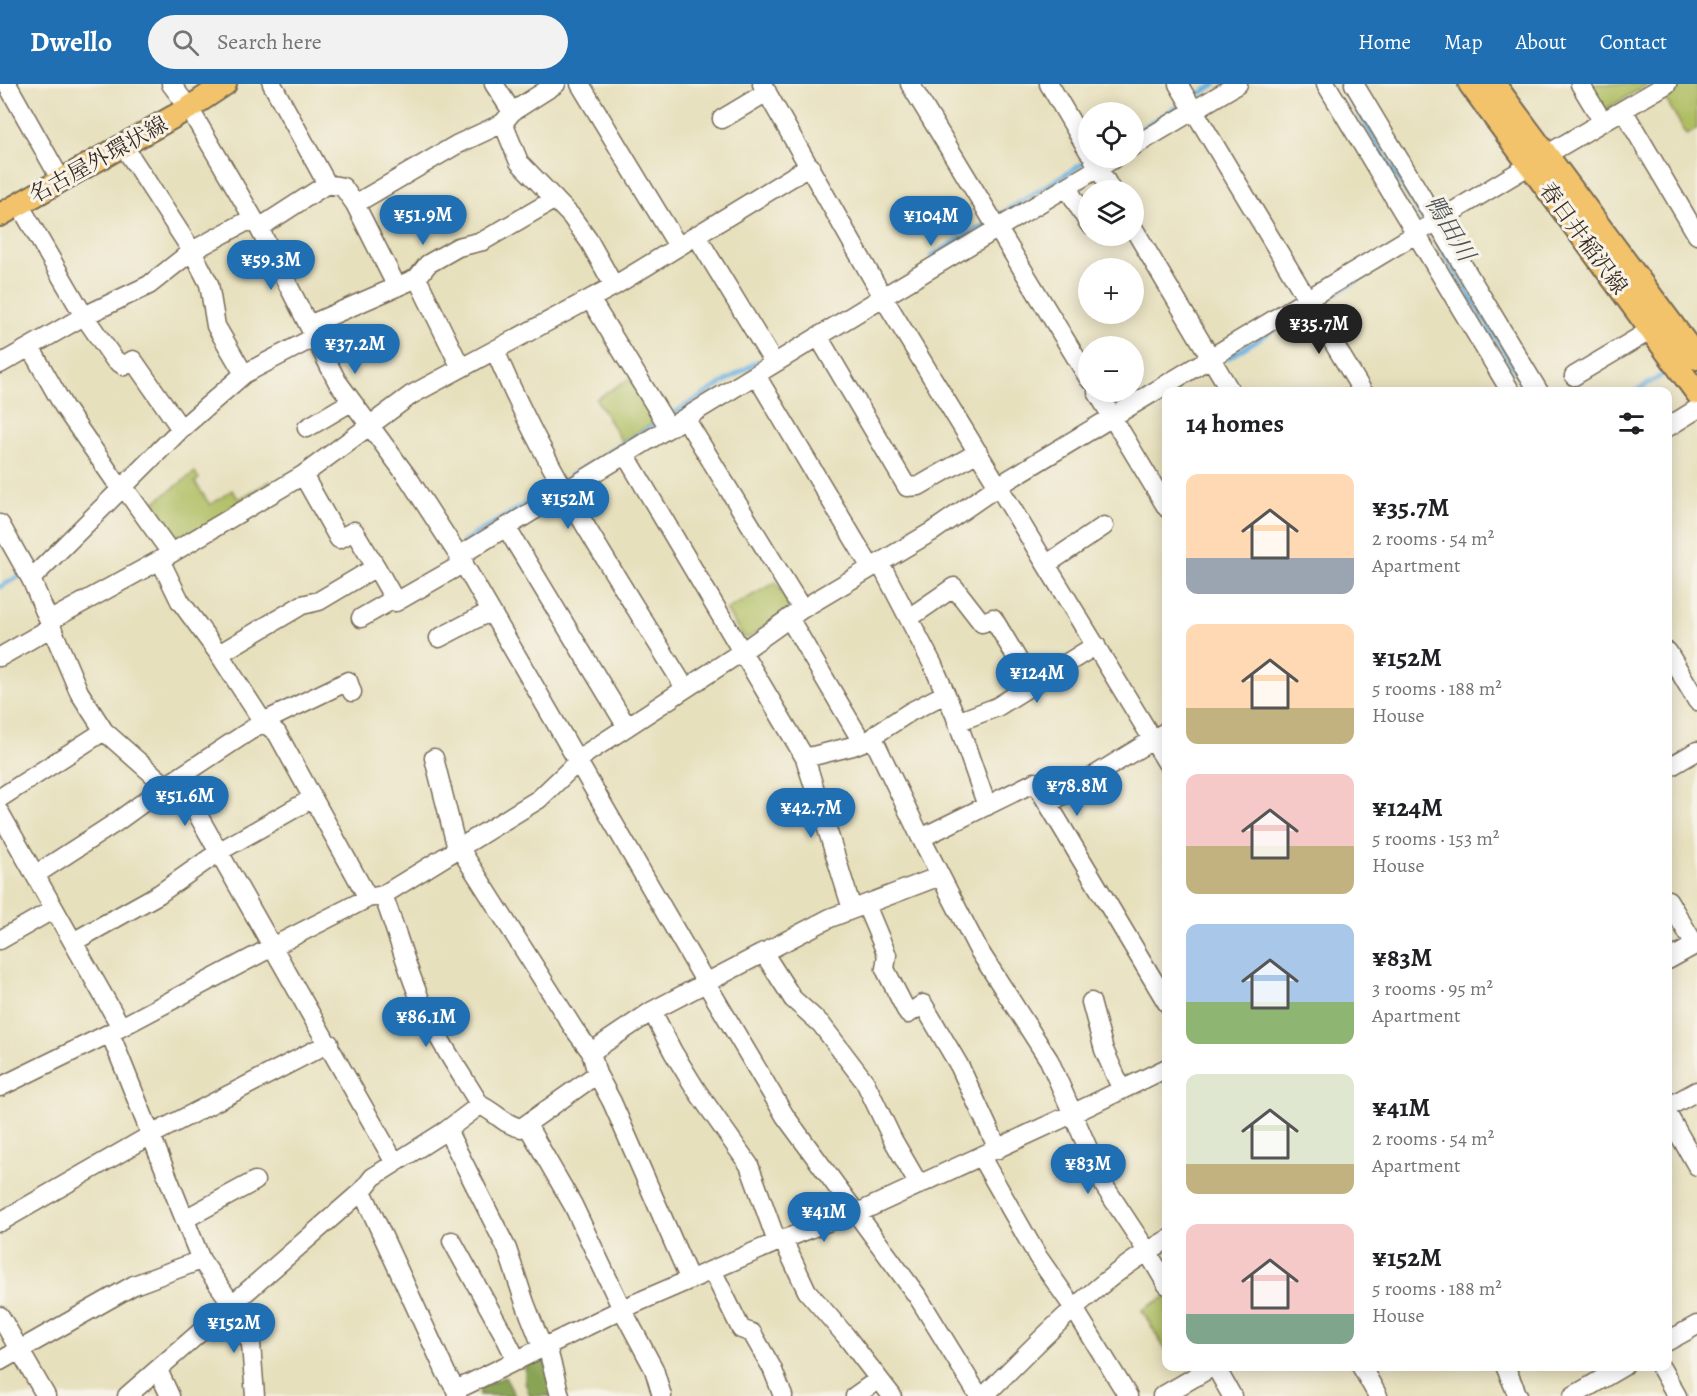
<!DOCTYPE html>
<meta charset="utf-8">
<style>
body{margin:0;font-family:Alegreya,"Noto Serif JP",serif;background:#f2f2f2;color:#202124;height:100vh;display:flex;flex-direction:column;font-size:22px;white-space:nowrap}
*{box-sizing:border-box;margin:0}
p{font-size:20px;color:#757577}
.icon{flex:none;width:33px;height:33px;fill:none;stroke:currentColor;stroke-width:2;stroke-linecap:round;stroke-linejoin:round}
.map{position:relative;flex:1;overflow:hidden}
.details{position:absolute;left:1162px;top:303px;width:510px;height:984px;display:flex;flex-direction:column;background:#fff;border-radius:12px;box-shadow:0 3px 15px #0003}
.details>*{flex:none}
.tools{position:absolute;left:1078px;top:18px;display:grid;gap:12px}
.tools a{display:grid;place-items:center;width:66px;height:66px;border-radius:50%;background:#fff;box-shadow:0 3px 15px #0003;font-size:30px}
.price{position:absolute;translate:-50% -51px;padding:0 14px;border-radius:21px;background:#1f6fb2;color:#fff;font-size:20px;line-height:39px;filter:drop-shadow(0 2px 3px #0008)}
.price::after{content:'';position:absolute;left:50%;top:36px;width:18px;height:14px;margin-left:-9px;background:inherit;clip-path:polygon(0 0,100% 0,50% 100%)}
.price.selected{background:#222;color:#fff}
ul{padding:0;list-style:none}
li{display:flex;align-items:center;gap:18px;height:150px;padding:0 24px}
li span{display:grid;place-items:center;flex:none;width:168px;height:120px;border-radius:12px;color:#555}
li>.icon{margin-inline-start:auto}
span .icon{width:72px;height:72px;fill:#fffc;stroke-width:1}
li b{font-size:26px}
h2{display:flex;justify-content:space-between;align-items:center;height:72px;padding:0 24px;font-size:26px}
header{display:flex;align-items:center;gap:36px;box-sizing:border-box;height:84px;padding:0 30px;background:#1f6fb2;color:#fff}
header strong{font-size:28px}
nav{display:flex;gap:33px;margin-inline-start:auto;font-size:21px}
.search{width:420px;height:54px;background:#f2f2f2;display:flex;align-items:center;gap:15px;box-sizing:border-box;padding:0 21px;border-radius:33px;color:#757577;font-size:22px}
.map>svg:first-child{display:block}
</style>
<header>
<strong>Dwello</strong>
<div class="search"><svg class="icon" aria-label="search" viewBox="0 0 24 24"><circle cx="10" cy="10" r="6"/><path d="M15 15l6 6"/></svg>Search here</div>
<nav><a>Home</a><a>Map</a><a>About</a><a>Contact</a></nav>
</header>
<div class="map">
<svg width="1697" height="1312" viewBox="0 0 1697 1312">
<rect width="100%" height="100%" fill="#f7f3e8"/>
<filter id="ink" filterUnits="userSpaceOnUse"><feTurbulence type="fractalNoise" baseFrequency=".0167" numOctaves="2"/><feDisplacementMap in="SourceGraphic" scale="12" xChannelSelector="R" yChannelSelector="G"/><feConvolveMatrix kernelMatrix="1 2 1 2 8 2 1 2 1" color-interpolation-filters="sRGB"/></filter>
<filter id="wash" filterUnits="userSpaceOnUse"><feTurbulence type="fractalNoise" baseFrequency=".008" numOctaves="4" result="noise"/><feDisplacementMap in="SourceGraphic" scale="24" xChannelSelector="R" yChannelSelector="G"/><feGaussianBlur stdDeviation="1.35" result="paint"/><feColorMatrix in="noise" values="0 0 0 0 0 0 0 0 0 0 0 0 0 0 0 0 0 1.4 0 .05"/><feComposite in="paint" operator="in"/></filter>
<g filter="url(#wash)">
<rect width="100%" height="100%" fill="#e7e0bd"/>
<path fill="#aebd60" stroke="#74743f" stroke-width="1.5" d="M1587 0H1649L1606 25 1601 23Z
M1681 0H1697V45L1687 51 1663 11Z
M630 294 654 334 653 339 622 358 596 315Z
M195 388 199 395 195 398 210 421 232 406 239 415 270 397 273 402 174 460 148 423Z
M776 498 789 521 787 526 748 554 743 553 726 526Z
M1167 1212V1269L1142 1226Z"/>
<path fill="#8aa456" stroke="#62673a" stroke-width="1.5" d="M543 1273 556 1312H530L525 1298V1283Z
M505 1293 515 1312 479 1311 481 1303Z"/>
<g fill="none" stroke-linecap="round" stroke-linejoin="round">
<path stroke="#6bb2e2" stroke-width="4.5" d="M1341 0 1425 139
M1194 13 1216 0
M1134 49 1182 20
M999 131 1087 77
M1430 146 1528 308
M931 172 987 139
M1324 216 1413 163
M1228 274 1287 238
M1634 308 1671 286
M674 329 758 277
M606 370 656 340
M570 392 599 375
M542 409 557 400
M464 457 535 414
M0 503 21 491"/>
</g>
</g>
<g filter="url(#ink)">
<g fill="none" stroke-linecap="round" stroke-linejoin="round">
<defs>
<path id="minor" d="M7 0 61 96
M171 0 189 24 259 144 337 297 409 395 459 472 706 899 785 1032 918 1213 979 1312
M272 0 327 100
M494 0 512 28
M580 0 678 162
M762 0 883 213 1167 679
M910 0 1089 295
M1049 0 1089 68
M1178 0 1363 308
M1326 0 1511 308
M1354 0 1539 308
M1580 0 1603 38
M1623 26 1697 151
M722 35 767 8
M503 39 519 78 571 132 589 157 614 202
M123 61 192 167 209 200 216 242 244 290
M1134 62 1238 0
M1546 71 1667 0
M1093 74 1111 106
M1067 103 1089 140
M19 120 84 232 114 275 124 282 133 276 181 345
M355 120 456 61 503 39 512 28 556 0
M259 144 327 100 343 103 355 120 397 203
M1134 145 1231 308
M696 151 774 279
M417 194 461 284
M590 215 669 344
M309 241 417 194 428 180 458 163 483 157 555 115
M818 252 907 403 919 402 978 368
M30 263 64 323 120 404
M495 266C544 385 618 494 685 604
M0 280 84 232 149 201 192 167 253 134
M756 291 871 484
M1574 292 1651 246
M1097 308 1167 424
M685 334 802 525
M1668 343 1697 325
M307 344 351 318
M625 370 805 674 852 825
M303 391 339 455 354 447 376 483
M123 402 171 469
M0 440 31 495 79 608 104 647 166 702
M506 443 627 643
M459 472 883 213 1115 74
M160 476 180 517 219 570 263 638 277 649 368 814
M880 479 933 581 955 631 987 722
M1047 480 1104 442
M31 495 181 345 244 290 315 253
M361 534 394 515
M789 534 862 658
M909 534 954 503 982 539 993 534 1033 601
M49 537 160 476 303 391 411 311 614 202 810 82
M439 554 491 527
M1668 568 1697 617
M219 570 302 521 319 517 376 483 396 518 464 479
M0 573 52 543
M957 638 997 623 1096 561
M873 654 921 754 978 865 1049 976 1105 1103 1147 1167 1167 1201
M805 674 853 662 873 654 879 648 910 628 945 610
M1668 684 1697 667
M169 699 186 710 395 1079
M0 714 104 647
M1048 720 1167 647
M0 729 121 943
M921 754 1035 698 1167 919
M35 791 115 739 166 702 263 638 348 597 352 608
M383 811C398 850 408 891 426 929 441 961 462 991 480 1021 496 1028 504 1041 521 1044L597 990 591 968 574 945 455 757 434 674
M1668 816 1695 861 1697 859
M866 821 887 871 885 885 908 930 923 920 960 983 998 1065
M0 856 54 825
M73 858 159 810 220 767 313 714
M763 868 793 915 821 940 865 998 893 1056 919 1101
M1668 876 1695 861
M1091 918 1104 966 1122 1006
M652 927 673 968 697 1007 749 1081 777 1158
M591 968 652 927 830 834 940 792
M597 990 612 1018 690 1196
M0 1003 110 949
M1668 1023 1697 1007
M1668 1031 1697 1082
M527 1041 573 1121 622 1225 654 1285 662 1312
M447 1046 507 1165 525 1219 543 1265
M981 1073 1038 1173 1073 1223 1128 1312
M362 1107 446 1289 456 1306 457 1312
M185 1135 255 1097
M0 1138 151 1051 329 959
M783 1156 807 1207 845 1251 892 1312
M452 1157 504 1251 517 1277
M712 1186 741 1245 752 1249 772 1284 783 1312
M0 1232 46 1312
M1668 1257 1697 1241
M547 1262 560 1312
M0 1277 134 1201 201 1176
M1215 1282 1232 1312
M1361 1282 1378 1312
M1505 1282 1518 1312
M1660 1282 1677 1312
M158 1286 170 1312
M456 1306 622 1225 777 1158 845 1131 864 1126 1072 1030 1167 984
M127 1312 362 1107 373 1093 447 1046 480 1021
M255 1312 251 1260 227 1213 201 1176 110 949 274 862 368 814 383 811 539 715 587 669 743 567 802 525 933 447 998 402 1530 81
M855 1312 879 1295
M984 1312C1041 1256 1096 1195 1167 1156
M1162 1312 1214 1282
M1573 1312 1624 1282"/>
<path id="major" d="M1470 0 1697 309
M1494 0 1697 274
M0 131 189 24 225 0"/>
</defs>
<use href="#minor" stroke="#776a56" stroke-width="21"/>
<use href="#major" stroke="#776a56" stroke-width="26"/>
<use href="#minor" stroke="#fff" stroke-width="18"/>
<use href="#major" stroke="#f2c36a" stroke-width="22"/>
</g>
</g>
<g text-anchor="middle" stroke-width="6" stroke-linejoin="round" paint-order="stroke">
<g font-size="22" fill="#3b2a1e" stroke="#f7f3e8">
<text transform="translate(98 75) rotate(-29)" y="8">名古屋外環状線</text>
<text transform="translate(1584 154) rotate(54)" y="8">春日井稲沢線</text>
</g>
<g font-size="24" font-style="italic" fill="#495359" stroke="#f7f3e8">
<text transform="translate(1450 144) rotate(59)" y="8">鴨田川</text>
</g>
</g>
</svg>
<div class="tools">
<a><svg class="icon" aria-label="locate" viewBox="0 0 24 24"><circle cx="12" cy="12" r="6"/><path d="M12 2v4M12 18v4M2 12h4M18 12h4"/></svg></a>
<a><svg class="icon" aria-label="layers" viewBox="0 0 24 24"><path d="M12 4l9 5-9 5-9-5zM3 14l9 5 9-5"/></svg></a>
<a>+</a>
<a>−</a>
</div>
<b class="price" style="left:423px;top:162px">¥51.9M</b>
<b class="price" style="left:931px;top:163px">¥104M</b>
<b class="price" style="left:271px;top:207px">¥59.3M</b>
<b class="price selected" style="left:1319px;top:271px">¥35.7M</b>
<b class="price" style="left:355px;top:291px">¥37.2M</b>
<b class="price" style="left:568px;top:446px">¥152M</b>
<b class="price" style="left:1037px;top:620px">¥124M</b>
<b class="price" style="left:1077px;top:733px">¥78.8M</b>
<b class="price" style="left:185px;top:743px">¥51.6M</b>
<b class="price" style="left:811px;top:755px">¥42.7M</b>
<b class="price" style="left:426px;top:964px">¥86.1M</b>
<b class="price" style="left:1088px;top:1111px">¥83M</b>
<b class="price" style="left:824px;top:1159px">¥41M</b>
<b class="price" style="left:234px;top:1270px">¥152M</b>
<section class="details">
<h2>14 homes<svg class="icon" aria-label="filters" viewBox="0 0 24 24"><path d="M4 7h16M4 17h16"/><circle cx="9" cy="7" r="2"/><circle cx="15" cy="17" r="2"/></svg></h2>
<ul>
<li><span style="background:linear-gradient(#ffd9b3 70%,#9aa5b1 0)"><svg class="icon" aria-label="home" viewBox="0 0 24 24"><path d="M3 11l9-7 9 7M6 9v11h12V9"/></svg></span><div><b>¥35.7M</b><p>2 rooms · 54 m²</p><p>Apartment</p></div></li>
<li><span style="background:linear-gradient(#ffd9b3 70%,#c2b280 0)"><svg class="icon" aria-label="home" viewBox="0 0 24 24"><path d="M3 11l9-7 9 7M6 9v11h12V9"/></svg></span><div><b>¥152M</b><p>5 rooms · 188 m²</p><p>House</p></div></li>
<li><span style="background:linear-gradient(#f6c9c9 60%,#c2b280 0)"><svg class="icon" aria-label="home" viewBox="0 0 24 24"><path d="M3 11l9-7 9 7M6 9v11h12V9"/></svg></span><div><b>¥124M</b><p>5 rooms · 153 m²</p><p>House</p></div></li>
<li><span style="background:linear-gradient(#a9c7e8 65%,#8fb573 0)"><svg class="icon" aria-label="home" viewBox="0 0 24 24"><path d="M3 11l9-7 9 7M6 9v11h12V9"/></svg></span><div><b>¥83M</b><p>3 rooms · 95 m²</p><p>Apartment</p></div></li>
<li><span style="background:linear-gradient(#dfe7d0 75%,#c2b280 0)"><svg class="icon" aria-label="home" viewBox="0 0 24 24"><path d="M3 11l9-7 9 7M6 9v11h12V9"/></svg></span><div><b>¥41M</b><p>2 rooms · 54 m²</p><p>Apartment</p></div></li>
<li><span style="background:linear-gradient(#f6c9c9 75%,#7fa58c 0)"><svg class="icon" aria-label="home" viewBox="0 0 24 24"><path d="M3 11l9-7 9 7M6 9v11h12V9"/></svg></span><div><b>¥152M</b><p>5 rooms · 188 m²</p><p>House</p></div></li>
</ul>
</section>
</div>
